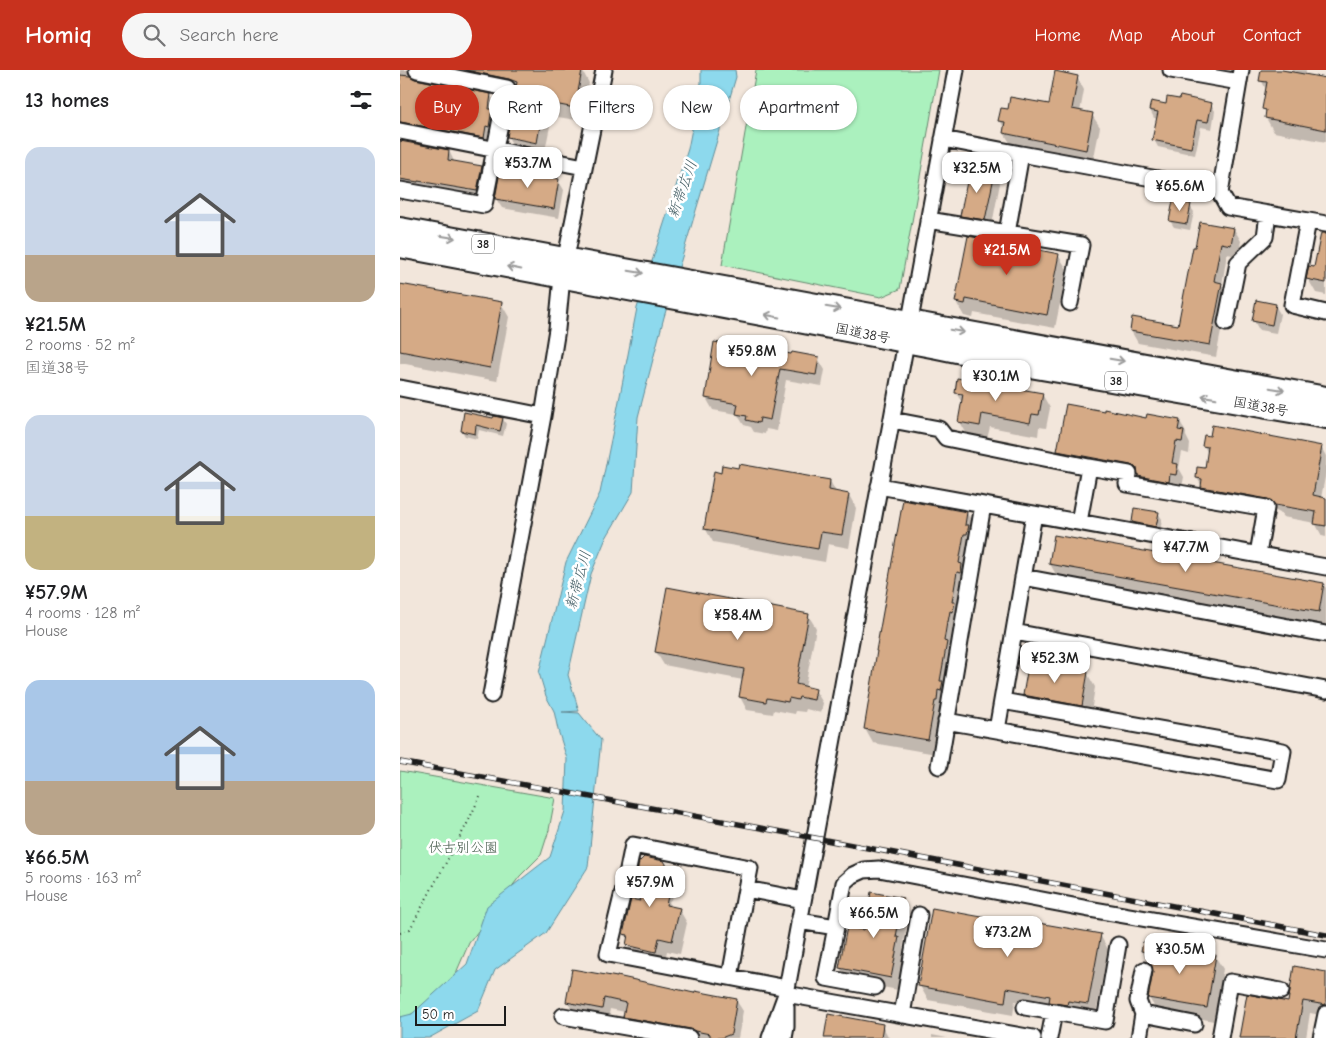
<!DOCTYPE html>
<meta charset="utf-8">
<style>
body{margin:0;font-family:"Comic Neue","Klee One",sans-serif;background:#f6f6f6;color:#202124;height:100vh;display:flex;flex-direction:column;font-size:19px;white-space:nowrap}
*{box-sizing:border-box;margin:0}
p{font-size:16px;color:#757577}
.icon{flex:none;width:28px;height:28px;fill:none;stroke:currentColor;stroke-width:2;stroke-linecap:round;stroke-linejoin:round}
.map{position:relative;flex:1;overflow:hidden}
.sheet{display:flex;flex-direction:column;background:#fff;width:400px}
.sheet>*{flex:none}
.top-card{position:absolute;left:15px;top:15px;width:475px;height:45px;display:flex;gap:10px}
.scale{position:absolute;left:15px;bottom:12px;width:91px;box-sizing:border-box;padding-left:5px;border:2px solid #1c1c1c;border-top:0;font-size:14px;line-height:18px;white-space:nowrap;color:#1c1c1c;-webkit-text-stroke:4px #fff;paint-order:stroke}
.price{position:absolute;translate:-50% -42px;padding:0 11px;border-radius:10px;background:#fff;color:#222;font-size:16px;line-height:32px;filter:drop-shadow(0 1px 2px #0008)}
.price::after{content:'';position:absolute;left:50%;top:30px;width:15px;height:11px;margin-left:-8px;background:inherit;clip-path:polygon(0 0,100% 0,50% 100%)}
.price.active{background:#c8321e;color:#fff}
ul{padding:0;list-style:none}
li{display:grid;align-content:center;gap:10px;height:265px;padding:0 25px}
li span{display:grid;place-items:center;height:155px;border-radius:15px;color:#555}
li>.icon{margin-inline-start:auto}
span .icon{width:90px;height:90px;fill:#fffc;stroke-width:1}
li b{font-size:21px}
h2{display:flex;justify-content:space-between;align-items:center;height:60px;padding:0 25px;font-size:21px}
.pill{padding:0 18px;border-radius:22px;background:#fff;box-shadow:0 1px 4px #0004;font-size:18px;line-height:45px}
.pill.active{background:#c8321e;color:#fff}
header{display:flex;align-items:center;gap:30px;box-sizing:border-box;height:70px;padding:0 25px;background:#c8321e;color:#fff}
header strong{font-size:24px}
nav{display:flex;gap:28px;margin-inline-start:auto;font-size:18px}
.search{width:350px;height:45px;background:#f6f6f6;display:flex;align-items:center;gap:12px;box-sizing:border-box;padding:0 18px;border-radius:28px;color:#757577;font-size:19px}
main{display:flex;flex:1;min-height:0}
.map>svg:first-child{display:block}
</style>
<header>
<strong>Homiq</strong>
<div class="search"><svg class="icon" aria-label="search" viewBox="0 0 24 24"><circle cx="10" cy="10" r="6"/><path d="M15 15l6 6"/></svg>Search here</div>
<nav><a>Home</a><a>Map</a><a>About</a><a>Contact</a></nav>
</header>
<main>
<section class="sheet">
<h2>13 homes<svg class="icon" aria-label="filters" viewBox="0 0 24 24"><path d="M4 7h16M4 17h16"/><circle cx="9" cy="7" r="2"/><circle cx="15" cy="17" r="2"/></svg></h2>
<ul>
<li><span style="background:linear-gradient(#c9d6e8 70%,#b9a48a 0)"><svg class="icon" aria-label="home" viewBox="0 0 24 24"><path d="M3 11l9-7 9 7M6 9v11h12V9"/></svg></span><div><b>¥21.5M</b><p>2 rooms · 52 m²</p><p>国道38号</p></div></li>
<li><span style="background:linear-gradient(#c9d6e8 65%,#c2b280 0)"><svg class="icon" aria-label="home" viewBox="0 0 24 24"><path d="M3 11l9-7 9 7M6 9v11h12V9"/></svg></span><div><b>¥57.9M</b><p>4 rooms · 128 m²</p><p>House</p></div></li>
<li><span style="background:linear-gradient(#a9c7e8 65%,#b9a48a 0)"><svg class="icon" aria-label="home" viewBox="0 0 24 24"><path d="M3 11l9-7 9 7M6 9v11h12V9"/></svg></span><div><b>¥66.5M</b><p>5 rooms · 163 m²</p><p>House</p></div></li>
</ul>
</section>
<div class="map">
<svg width="926" height="968" viewBox="0 0 926 968">
<rect width="100%" height="100%" fill="#f2e6db"/>
<filter id="ink" filterUnits="userSpaceOnUse"><feTurbulence type="fractalNoise" baseFrequency=".02" numOctaves="2"/><feDisplacementMap in="SourceGraphic" scale="10" xChannelSelector="R" yChannelSelector="G"/><feConvolveMatrix kernelMatrix="1 2 1 2 8 2 1 2 1" color-interpolation-filters="sRGB"/></filter>
<g filter="url(#ink)">
<path fill="#abf1be" stroke="#64866d" d="M356 0H539L500 219 481 227 322 195Z
M0 701 155 728 149 760 141 785 120 806 69 873 56 903 46 920 0 952Z"/>
<path fill="#8dd9ed" stroke="#608d99" d="M301 0H335L336 7 264 247 238 347 233 422 206 468 191 504 168 605 179 641 162 642 179 643 201 670 188 797 146 863 95 900 78 941 29 968H0V947L12 944 67 894 87 836 150 787 165 741 167 689 158 660 154 641 146 626 139 603 166 492 200 423 217 341 237 238 288 79 301 13Z"/>
<path fill="#0003" d="M0 0H182L189 13 182 51 152 46 144 86 116 81 108 67 117 22 27 4 18 7 16 11 91 26 99 39 91 81 4 66 0 69Z
M781 0H831L829 9Z
M863 0H906L905 6 926 9V72L874 62 866 48 867 44 864 39 867 21 861 10Z
M677 7 684 20 680 42 692 45 700 57 693 92 612 76 604 63 605 60 600 50 609 41 650 36Z
M811 34 815 41 812 59 801 57 795 85 758 77 754 70 758 49 754 48 750 40 767 36Z
M0 72 49 81 55 93 81 98 89 111 85 134 0 121Z
M138 103 140 106 158 110 164 120 159 148 102 138 96 129 126 107Z
M594 103 600 113 591 160 568 156 562 146Z
M790 136 794 142 790 160 774 157 770 151Z
M834 159 841 171 838 186 827 184 822 215 828 226 816 287 738 273 731 261 779 256 794 178Z
M926 181V225L916 223 908 209Z
M658 185 667 199 655 258 574 243 573 248 564 246 556 232Z
M0 215 101 233 109 247 97 311 0 293Z
M875 235 880 244 876 263 859 260 854 251Z
M392 286 418 288 425 300 422 316 386 310 377 361 366 359 365 364 354 362 351 357 344 355 337 344 313 340 306 328Z
M556 323 642 324 650 338 646 358 639 357 638 366 590 357 587 369 568 366 560 352 563 334Z
M65 343 94 349H103L106 354 103 366 79 360 77 369 65 366 62 361Z
M747 349 780 351 786 363V366L790 374 789 384 782 382 779 398 784 407 782 417 746 418 738 406 665 393 658 381Z
M804 376 921 377 926 386V402L921 428 926 429V467L922 466 915 453 883 447 880 443 876 441 810 430 797 408 806 400 808 384Z
M430 411 436 422 449 425 456 438 449 478 428 474 425 492 313 472 305 458Z
M567 443 575 457 536 684 473 673 465 659Z
M758 443 762 449 760 463 737 459 733 452Z
M655 467 923 514 926 518V555L658 508 650 494Z
M408 545 416 558 405 618 415 620 423 633 421 643 406 639 405 642 396 641 395 644 374 640 373 644 347 640 340 627 343 610 264 595 256 582Z
M687 603 695 617 690 649 632 639 624 625Z
M263 792 273 809 274 819 272 828 269 832 273 838 279 839 287 853 280 884 267 881 264 895 235 888 227 875 228 870 224 864 243 833Z
M502 829 509 841 503 877 505 881 498 920 447 910 440 898 465 862Z
M627 856 700 865 708 879 695 948 615 931 613 945 528 930 520 916Z
M742 881 815 886 823 899 814 951 757 941 749 928 754 902 753 895 750 894Z
M173 901 295 924 336 930 343 941 338 968H287L231 958 224 946 225 942 210 939 208 950 174 943 168 932Z
M926 904V946L910 943 906 968H840L889 933Z
M482 955 489 968H425Z
M532 965 547 968H532Z"/>
<path fill="#d5aa86" stroke="#1c1c1c" d="M65 0H182L175 38 144 32 137 73 107 67 117 12 109 9Z
M861 0H882L926 8V60L865 48 866 40 862 39 867 12 859 11Z
M655 1 678 6 672 39 693 43 686 80 603 63 605 52 598 51 601 38 608 39 610 27 649 34Z
M0 5 10 6 15 9 91 24 89 39H92L89 57 86 56 84 68 0 52Z
M780 26 812 33 808 52 797 50 791 78 752 70 758 42 749 40 751 31 766 34 767 27 779 29Z
M0 71 49 80 48 90 82 96 77 121 18 111V112L0 109Z
M570 97 595 102 585 150 560 146Z
M126 100 139 102 138 105 159 109 154 139 95 129 100 101 125 105Z
M773 131 791 134 787 154 769 151Z
M800 152 834 158 831 175 821 173 814 211 822 213 810 275 730 261 732 247 778 255 793 177H795Z
M921 163H926V213L906 209 909 196 914 197Z
M568 166 659 184 647 245 566 229 565 234 555 232Z
M0 214 102 232 90 298 0 281Z
M856 230 876 234 872 255 852 251Z
M314 272 348 278 349 276 391 284 392 282 419 287 416 305 380 299 370 350 360 348 359 353 346 350 347 346 336 344 338 334 305 328Z
M557 308 643 323 639 345 632 344 630 353 582 344 580 356 558 352 563 324 555 323Z
M666 334 704 341V339L746 348 747 344 780 350 778 360 784 361 782 372 776 371 772 393 778 394 776 405 770 404 769 412 738 406 737 398 731 395 657 381Z
M64 342 93 348 94 346 103 348 100 361 76 355 75 364 61 361Z
M812 355 922 376 913 425 926 428V456L914 454 916 442 875 435 872 431 868 429 801 417 802 409 796 408 797 397 805 398 808 377 802 376 804 365 810 366Z
M339 394 430 410 429 420 449 424 442 465 421 462 418 479 304 459 314 401 321 403 322 395 338 398Z
M503 430 567 442 565 455H569L567 464H564L559 493 562 494 561 503 557 502 552 532H555L553 542 550 541 548 552H547L544 571 547 572 540 611H543L541 621 538 620 537 631H535L528 670 464 659 477 581H476Z
M734 438 759 442 756 457 732 452Z
M654 465 924 513 919 542 649 494Z
M267 517 409 544 396 614 416 619 414 630 399 627 398 630 389 628 388 632 367 628 366 632 339 627 344 599 255 582Z
M629 591 688 602 682 636 623 625Z
M244 787 264 791 266 794 267 805 265 813 258 824 268 826 266 835 280 838 272 871 259 868 256 882 226 875 228 865 223 864 231 829 240 831 234 818 239 792Z
M471 822 503 828 496 867H499L491 908 439 898 447 857 464 860Z
M532 838 626 855 627 851 701 864 688 934 668 931 667 935 649 932 650 926 607 918 605 932 518 916Z
M743 872 816 885 807 938 748 928 753 902 751 894 753 883 741 881Z
M894 896 926 902V935L903 931 896 968H839L847 924 888 932Z
M172 899 217 907V906L294 923 295 921 337 929 331 964 321 968H317L310 967V964L295 961 291 959 223 947 226 933 204 928 202 939 166 932Z
M428 944 483 954 481 968H424Z"/>
<g fill="none" stroke-linecap="round" stroke-linejoin="round">
<defs>
<path id="minor" d="M771 0 839 12
M841 0 820 123 828 137 926 154
M0 61 184 97
M543 69 621 84 607 163
M621 84 763 110
M0 120 84 135 107 18 17 0
M528 150 681 175 670 233
M908 151 892 235 926 243
M826 253 838 193 865 167 868 144
M0 318 143 346
M492 350 539 359 546 368 689 397 679 452
M689 397 729 404 727 414 866 438 858 484
M479 416 926 497
M623 507 926 564
M614 562 926 620
M91 625 143 346 157 259 162 207 204 0
M546 651 878 710 883 681 602 631
M597 660 634 444
M539 696 583 435
M346 819 350 798 233 775 225 814 208 884 387 918
M399 851 436 857 444 813 453 805 464 800 479 799 689 839 926 880
M436 857 426 908 475 917
M330 907 346 819 403 830
M386 924 633 968
M625 937 705 951 718 875
M743 944 738 931 744 900
M502 945 519 845
M163 946 289 968
M370 968 386 924 556 0
M384 968 386 957V936
M649 968 654 942
M739 968 743 944 794 954
M820 968 830 912 881 921
M921 968 926 944"/>
<path id="highway" d="M0 159 926 328
M0 176 537 277 624 295 926 347"/>
</defs>
<use href="#minor" stroke="#1c1c1c" stroke-width="19"/>
<use href="#highway" stroke="#1c1c1c" stroke-width="26"/>
<path stroke="#1c1c1c" stroke-width="2" stroke-dasharray="1 4" stroke-linecap="butt" d="M0 863 10 859 68 752 81 724"/>
<use href="#minor" stroke="#fff" stroke-width="15"/>
<use href="#highway" stroke="#fff" stroke-width="22"/>
<defs>
<path id="rail" d="M0 692 415 768 926 865"/>
</defs>
<use href="#rail" stroke="#1c1c1c" stroke-width="5.5"/>
<use href="#rail" stroke="#fff" stroke-width="4" stroke-dasharray="11" stroke-linecap="butt"/>
</g>
<defs><path id="oneway-shaft" d="M-6 0H5M1.5-3L5.5 0L1.5 3" fill="none" stroke-width="1.6" stroke-linecap="round" stroke-linejoin="round" transform="scale(1.25)"/></defs>
<g stroke="#999">
<use href="#oneway-shaft" transform="translate(48 167) rotate(10)"/>
<use href="#oneway-shaft" transform="translate(114 198) rotate(-169)"/>
<use href="#oneway-shaft" transform="translate(236 202) rotate(10)"/>
<use href="#oneway-shaft" transform="translate(433 238) rotate(10)"/>
<use href="#oneway-shaft" transform="translate(372 246) rotate(-169)"/>
<use href="#oneway-shaft" transform="translate(557 261) rotate(10)"/>
<use href="#oneway-shaft" transform="translate(717 290) rotate(10)"/>
<use href="#oneway-shaft" transform="translate(877 319) rotate(10)"/>
<use href="#oneway-shaft" transform="translate(809 327) rotate(-170)"/>
</g>
</g>
<g text-anchor="middle" stroke-width="5" stroke-linejoin="round" paint-order="stroke">
<g fill="#fff" stroke="#606060" stroke-width="1">
<rect x="72" y="164.5" width="22" height="19" rx="4"/>
<rect x="705" y="301.5" width="22" height="19" rx="4"/>
</g>
<g font-size="12" font-weight="bold" fill="#1c1c1c">
<text x="83" y="178">38</text>
<text x="716" y="315">38</text>
</g>
<g font-size="14" fill="#1c1c1c" stroke="#fff">
<text transform="translate(463 263) rotate(11)" y="5">国道38号</text>
<text transform="translate(861 336) rotate(10)" y="5">国道38号</text>
</g>
<g font-size="14" fill="#475c4d" stroke="#fff">
<text x="63" y="782">伏古別公園</text>
</g>
<g font-size="15" font-style="italic" fill="#445e65" stroke="#fff">
<text transform="translate(282 119) rotate(-70)" y="5">新帯広川</text>
<text transform="translate(178 510) rotate(-75)" y="5">新帯広川</text>
</g>
</g>
</svg>
<div class="scale">50 m</div>
<b class="price" style="left:128px;top:119px">¥53.7M</b>
<b class="price" style="left:577px;top:124px">¥32.5M</b>
<b class="price" style="left:780px;top:142px">¥65.6M</b>
<b class="price active" style="left:607px;top:206px">¥21.5M</b>
<b class="price" style="left:352px;top:307px">¥59.8M</b>
<b class="price" style="left:596px;top:332px">¥30.1M</b>
<b class="price" style="left:786px;top:503px">¥47.7M</b>
<b class="price" style="left:338px;top:571px">¥58.4M</b>
<b class="price" style="left:655px;top:614px">¥52.3M</b>
<b class="price" style="left:250px;top:838px">¥57.9M</b>
<b class="price" style="left:474px;top:869px">¥66.5M</b>
<b class="price" style="left:608px;top:888px">¥73.2M</b>
<b class="price" style="left:780px;top:905px">¥30.5M</b>
<div class="top-card">
<a class="pill active">Buy</a>
<a class="pill">Rent</a>
<a class="pill">Filters</a>
<a class="pill">New</a>
<a class="pill">Apartment</a>
</div>
</div>
</main>
